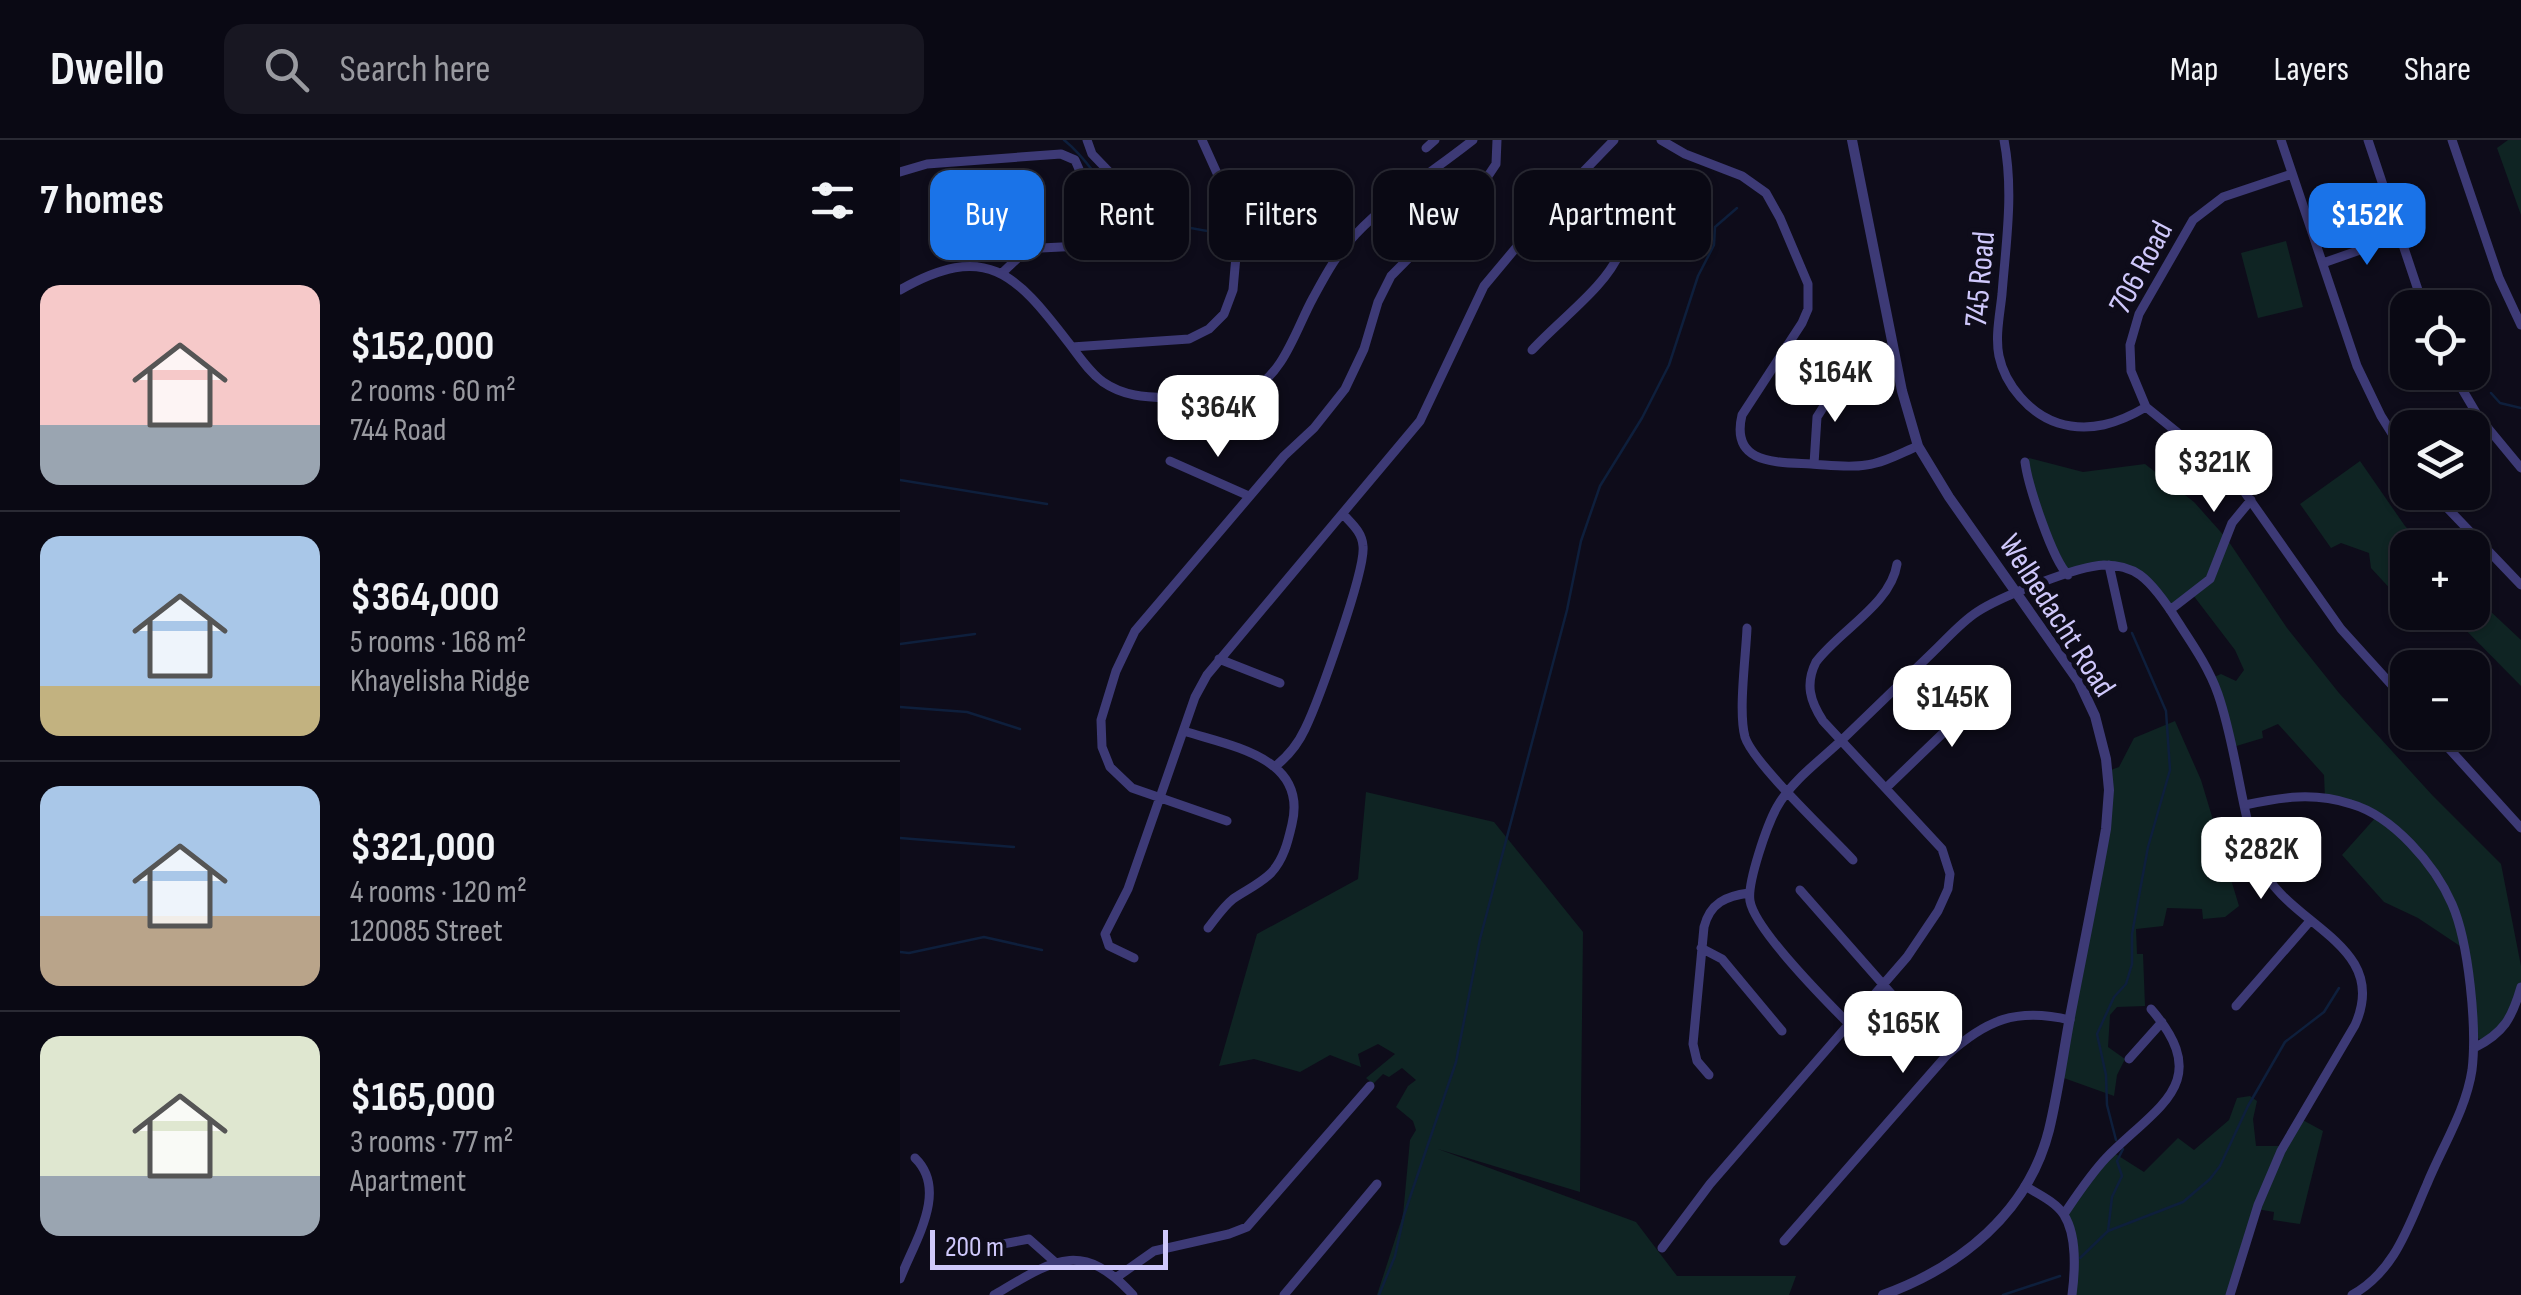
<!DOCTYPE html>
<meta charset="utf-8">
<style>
body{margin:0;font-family:"Sofia Sans Condensed",sans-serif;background:#181722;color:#f1f3f6;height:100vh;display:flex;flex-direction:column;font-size:38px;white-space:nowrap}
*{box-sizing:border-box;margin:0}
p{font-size:32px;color:#999aa0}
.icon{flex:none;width:55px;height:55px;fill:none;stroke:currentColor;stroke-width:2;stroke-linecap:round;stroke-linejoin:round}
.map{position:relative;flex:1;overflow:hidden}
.side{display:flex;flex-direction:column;background:#0a0914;width:900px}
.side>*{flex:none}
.hud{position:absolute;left:30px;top:30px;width:950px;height:90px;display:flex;gap:20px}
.controls{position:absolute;left:1490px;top:150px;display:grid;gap:20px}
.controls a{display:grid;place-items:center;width:100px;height:100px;border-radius:20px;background:#0a0914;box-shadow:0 2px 8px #0004,0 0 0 2px #2a2a34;font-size:50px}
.scale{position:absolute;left:30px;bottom:25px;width:238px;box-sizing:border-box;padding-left:10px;border:5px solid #cfc8fb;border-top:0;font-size:28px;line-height:35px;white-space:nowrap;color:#cfc8fb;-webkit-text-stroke:8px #0e0c1a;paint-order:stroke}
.price{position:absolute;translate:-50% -85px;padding:0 22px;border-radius:20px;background:#fff;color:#222;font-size:32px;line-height:65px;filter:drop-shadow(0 2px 5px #0008)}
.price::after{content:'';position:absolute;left:50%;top:60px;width:30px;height:22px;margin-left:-15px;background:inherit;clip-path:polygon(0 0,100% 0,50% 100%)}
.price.on{background:#1a73e8;color:#fff}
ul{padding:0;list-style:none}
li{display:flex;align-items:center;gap:30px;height:250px;padding:0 40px}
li+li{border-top:2px solid #2a2a34}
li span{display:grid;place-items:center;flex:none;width:280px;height:200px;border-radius:20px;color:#555}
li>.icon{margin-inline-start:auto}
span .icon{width:120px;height:120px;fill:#fffc;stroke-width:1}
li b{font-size:42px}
h2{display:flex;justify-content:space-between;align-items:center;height:120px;padding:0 40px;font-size:42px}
.tag{padding:0 35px;border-radius:20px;background:#0a0914;box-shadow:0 2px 8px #0004,0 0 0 2px #2a2a34;font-size:35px;line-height:90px}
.tag.on{background:#1a73e8;color:#fff}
header{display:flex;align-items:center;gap:60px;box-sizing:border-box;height:140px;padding:0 50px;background:#0a0914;border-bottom:2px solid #2a2a34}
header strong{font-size:48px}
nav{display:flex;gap:55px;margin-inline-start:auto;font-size:35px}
.search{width:700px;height:90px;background:#181722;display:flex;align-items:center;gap:25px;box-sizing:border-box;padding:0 35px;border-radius:20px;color:#999aa0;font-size:38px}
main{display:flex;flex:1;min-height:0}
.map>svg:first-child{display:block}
</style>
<header>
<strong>Dwello</strong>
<div class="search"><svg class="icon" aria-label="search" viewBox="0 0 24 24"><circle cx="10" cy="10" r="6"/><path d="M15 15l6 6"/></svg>Search here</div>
<nav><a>Map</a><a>Layers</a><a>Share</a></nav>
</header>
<main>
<section class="side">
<h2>7 homes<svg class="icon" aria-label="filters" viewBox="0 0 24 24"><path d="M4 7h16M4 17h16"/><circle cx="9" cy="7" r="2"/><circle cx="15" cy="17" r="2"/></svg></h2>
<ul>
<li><span style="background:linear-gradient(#f6c9c9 70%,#9aa5b1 0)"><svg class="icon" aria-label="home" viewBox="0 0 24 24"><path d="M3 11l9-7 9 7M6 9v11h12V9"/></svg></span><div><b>$152,000</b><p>2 rooms · 60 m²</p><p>744 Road</p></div></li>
<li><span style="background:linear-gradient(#a9c7e8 75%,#c2b280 0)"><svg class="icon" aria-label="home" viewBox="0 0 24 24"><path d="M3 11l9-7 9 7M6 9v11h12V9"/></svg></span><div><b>$364,000</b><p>5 rooms · 168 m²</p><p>Khayelisha Ridge</p></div></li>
<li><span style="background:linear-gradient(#a9c7e8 65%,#b9a48a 0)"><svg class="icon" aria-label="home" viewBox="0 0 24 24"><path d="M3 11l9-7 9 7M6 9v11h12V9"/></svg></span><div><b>$321,000</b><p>4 rooms · 120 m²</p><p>120085 Street</p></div></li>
<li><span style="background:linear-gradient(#dfe7d0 70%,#9aa5b1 0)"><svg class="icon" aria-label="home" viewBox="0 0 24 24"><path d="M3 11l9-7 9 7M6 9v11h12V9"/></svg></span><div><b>$165,000</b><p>3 rooms · 77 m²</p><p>Apartment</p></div></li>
</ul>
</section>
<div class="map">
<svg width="1621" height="1155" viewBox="0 0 1621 1155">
<rect width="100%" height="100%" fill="#0e0c1a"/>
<path fill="#0f2423" d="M1608 0H1621V75L1597 8Z
M1386 101 1403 167 1358 178 1341 113Z
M1129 318 1183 332 1245 324 1294 362 1327 399 1387 488 1439 553 1533 656 1601 724 1621 826V844L1610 881 1581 900 1576 897 1563 808 1518 778 1484 762 1442 715 1476 677 1425 658 1424 635 1378 584 1362 591 1363 598 1333 607 1312 538 1321 534 1336 541 1344 530 1335 510 1293 455 1271 471 1246 440 1217 425 1168 435 1158 421 1126 322Z
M1460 321 1505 386 1525 407 1508 408 1507 467 1471 428 1469 413 1441 403 1431 408 1400 364Z
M1573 455 1621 500V546L1549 473 1572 472Z
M1275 581 1301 640 1339 766 1325 777 1303 779 1302 769 1267 768 1263 786 1236 789 1237 814H1243L1245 866 1217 867 1210 875 1208 907 1225 919 1217 935 1214 956 1161 937 1202 722 1208 631 1219 627 1234 598Z
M466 652 594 682 683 792 680 1052 538 1009 736 1082 777 1136H896L889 1155H477L503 1075 510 1000 516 990 513 981 496 967 508 946 516 940 502 928 489 937 483 934 473 944 466 938 495 914 478 904 458 914 461 927 430 915 400 932 354 919 319 926 357 794 458 739Z
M1350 956 1357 961 1353 979 1356 1006H1384L1399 978 1423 991 1400 1084 1373 1080 1374 1072 1357 1069 1331 1155H1176L1165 1075 1214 1013 1244 1032 1278 998 1294 1010 1329 980 1337 958Z"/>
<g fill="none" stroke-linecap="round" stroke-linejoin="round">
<path stroke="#0e1f3c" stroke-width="2.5" d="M164 0C182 14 192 31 206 47 235 79 282 88 322 93
M1591 253 1600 263 1621 268
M0 340 147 364
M0 504 75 494
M0 567 67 572 120 589
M0 698 114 707
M0 812 9 813 84 797 142 810
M1216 1000 1207 965 1206 935 1197 894 1214 857 1226 844 1232 824V794L1248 707 1270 630 1266 571 1232 493
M1208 1091 1283 1062 1310 1039 1320 1026 1348 966 1385 902 1424 872 1439 848
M1180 1118 1208 1091 1212 1057 1222 1036 1217 1021 1223 1009
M479 1155 495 1116 504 1075 556 922 580 799 667 470 681 401 700 346 742 278 769 225 798 136 814 105 815 87 837 68
M1103 1155 1160 1136"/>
<path stroke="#3d3a76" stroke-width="9" d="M187 0 192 14 218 41
M761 0 785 14 842 36 866 53 880 78 908 144V169L902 183 842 275C830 325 877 322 911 324 929 325 948 328 966 325 984 323 1001 313 1018 306
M1104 0C1114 52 1106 102 1102 154 1100 174 1095 196 1099 216 1105 245 1130 274 1158 283 1190 293 1219 283 1246 267
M1381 0 1457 226 1481 276 1508 319
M1468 0 1524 168
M1552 0 1599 138 1621 185
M526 8 535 0
M0 32 27 24 161 14 175 20 182 36
M1392 34 1323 57 1293 80 1239 174 1230 205 1231 231 1246 267 1336 340 1441 489 1508 563
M1423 123 1500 96
M102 133 119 117 141 108 242 103
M0 150C86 101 115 133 168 202 179 216 189 232 203 242 226 258 250 257 276 258 301 259 327 263 350 251 384 234 396 189 413 158 425 136 437 113 455 95 489 59 535 30 573 0
M172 207 289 199 309 189 324 174 333 150 339 82 302 0
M632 210C682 156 782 97 678 37
M1552 232 1578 276 1621 328
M270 321 349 356
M1125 322C1128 345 1152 419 1168 435
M914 324 917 277 940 241
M1532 352 1621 445
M1209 425 1223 488
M1270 470 1310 439 1332 383 1351 360
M847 488C846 515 838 572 845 597 853 623 931 696 953 720
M319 519 380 543
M284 591C330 606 408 617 392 684 388 701 384 719 371 733 360 744 346 750 333 759 323 767 316 778 308 788
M1534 592 1621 688
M377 625C389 615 398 604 405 589 418 562 466 430 463 406 462 392 452 384 443 374
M986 648 1094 544
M1345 665C1382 657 1414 652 1451 664 1493 676 1535 725 1552 764 1569 803 1577 888 1572 930 1566 970 1542 1007 1527 1044 1508 1087 1495 1131 1452 1155
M327 681 232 648 210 627 202 607 201 580 216 531 235 491 384 316 414 288 445 249 464 209 478 162 491 136 584 42 596 24 597 0
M900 750 1046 916
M801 808 822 819 882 891
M234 818 209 806 205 794 228 749 295 557 307 535 520 281 584 146 655 61 714 0
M1336 866 1410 781
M949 884C926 861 855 790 850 761 847 743 867 685 877 667 892 640 922 619 945 597 974 569 1003 541 1032 513 1046 500 1060 483 1077 472 1100 457 1177 426 1204 425 1216 425 1230 428 1240 435 1255 446 1268 466 1278 482 1293 505 1309 528 1318 554 1337 609 1340 669 1360 723 1384 785 1492 803 1455 885L1381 1011 1358 1065 1330 1155
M1574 908C1604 893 1612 878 1621 847
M1229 919 1262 882
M809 935 797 921 793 904 804 787C810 763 826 756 849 753
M1125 1046C1138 1054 1156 1062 1164 1075 1177 1095 1175 1132 1172 1155
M1164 1074C1177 1055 1190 1035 1206 1018 1257 966 1315 943 1251 869
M884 1101 1046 916C1086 880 1116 867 1170 880
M76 1105 87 1107 129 1099 156 1123
M762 1108 810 1044 1007 817 1038 771 1048 749 1050 734 1042 709 923 581C910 561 905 544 916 522 940 490 991 464 997 424
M217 1137 254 1111 329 1094 347 1087 470 946
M0 1139C14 1102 49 1051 15 1018
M94 1155C152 1121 181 1098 233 1155
M384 1155 477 1044"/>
<path stroke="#3d3a76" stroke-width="10" d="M952 0 1002 251 1018 306 1049 357 1179 542 1195 576 1206 619 1209 650 1206 689C1195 752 1182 814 1170 877 1163 915 1158 953 1149 990 1128 1073 1060 1127 983 1155"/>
</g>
<g text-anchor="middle" stroke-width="10" stroke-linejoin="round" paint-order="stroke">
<g font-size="32" fill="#cfc8fb" stroke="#0e0c1a">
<text transform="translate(1240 127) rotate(-62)" y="11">706 Road</text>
<text transform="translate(1079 139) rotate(-85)" y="11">745 Road</text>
<text transform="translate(1158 475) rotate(57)" y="11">Welbedacht Road</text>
</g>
</g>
</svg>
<div class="controls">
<a><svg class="icon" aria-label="locate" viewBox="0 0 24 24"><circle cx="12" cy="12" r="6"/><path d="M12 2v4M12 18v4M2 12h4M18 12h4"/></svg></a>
<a><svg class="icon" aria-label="layers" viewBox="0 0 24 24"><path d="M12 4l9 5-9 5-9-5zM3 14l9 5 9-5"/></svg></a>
<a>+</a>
<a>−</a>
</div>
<div class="scale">200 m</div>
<b class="price on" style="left:1467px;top:128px">$152K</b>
<b class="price" style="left:935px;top:285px">$164K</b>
<b class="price" style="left:318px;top:320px">$364K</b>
<b class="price" style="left:1314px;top:375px">$321K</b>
<b class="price" style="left:1052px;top:610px">$145K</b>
<b class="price" style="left:1361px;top:762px">$282K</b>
<b class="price" style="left:1003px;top:936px">$165K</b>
<div class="hud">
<a class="tag on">Buy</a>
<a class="tag">Rent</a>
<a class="tag">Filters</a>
<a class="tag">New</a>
<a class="tag">Apartment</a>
</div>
</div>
</main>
